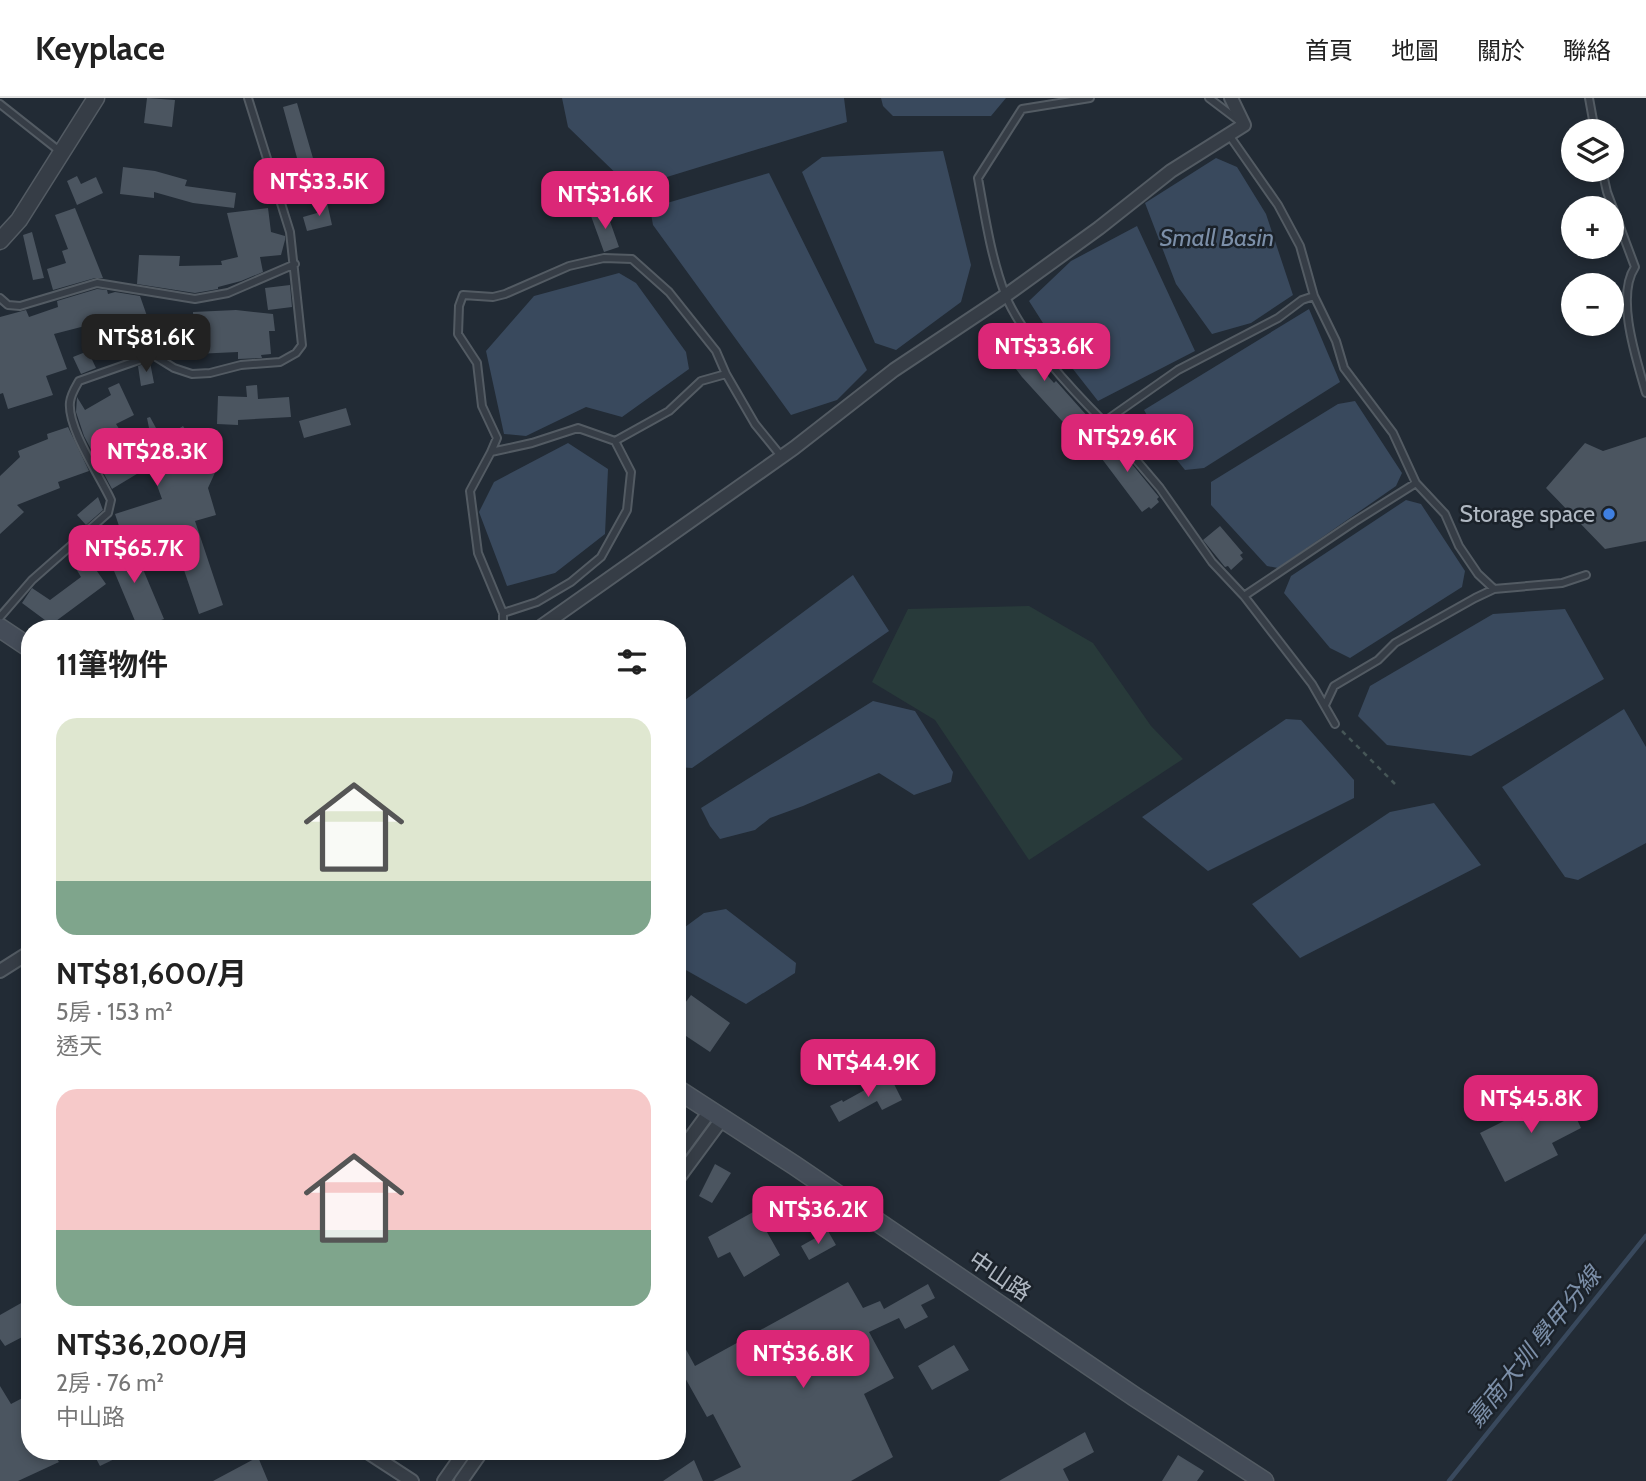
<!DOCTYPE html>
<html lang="zh-TW">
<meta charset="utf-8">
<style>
body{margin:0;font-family:Cabin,"Noto Sans TC",sans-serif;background:#f2f2f2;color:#222;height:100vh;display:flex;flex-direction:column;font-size:26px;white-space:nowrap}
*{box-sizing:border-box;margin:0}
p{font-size:23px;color:#767676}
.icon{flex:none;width:38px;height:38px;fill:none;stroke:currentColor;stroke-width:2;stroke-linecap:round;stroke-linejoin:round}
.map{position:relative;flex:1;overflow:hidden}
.panel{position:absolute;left:21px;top:522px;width:665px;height:840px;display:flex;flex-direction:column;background:#fff;border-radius:28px;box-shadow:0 4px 10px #0003}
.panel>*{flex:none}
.controls{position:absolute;left:1561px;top:21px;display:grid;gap:14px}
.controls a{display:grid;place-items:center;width:63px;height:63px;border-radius:50%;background:#fff;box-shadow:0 4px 10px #0003;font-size:35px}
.price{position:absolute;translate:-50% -60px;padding:0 16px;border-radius:14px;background:#db2777;color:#fff;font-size:23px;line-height:46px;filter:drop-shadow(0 2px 4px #0008)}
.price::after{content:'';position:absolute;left:50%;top:42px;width:21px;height:16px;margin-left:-10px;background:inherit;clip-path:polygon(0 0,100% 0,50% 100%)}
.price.on{background:#222;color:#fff}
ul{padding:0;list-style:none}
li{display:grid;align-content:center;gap:14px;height:371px;padding:0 35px}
li span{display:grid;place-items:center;height:217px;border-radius:21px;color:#555}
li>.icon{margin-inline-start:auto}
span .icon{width:126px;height:126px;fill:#fffc;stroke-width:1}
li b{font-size:30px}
h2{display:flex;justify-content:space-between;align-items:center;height:84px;padding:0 35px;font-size:30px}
header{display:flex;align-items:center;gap:42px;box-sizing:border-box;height:98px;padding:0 35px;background:#fff;border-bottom:2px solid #e0e0e0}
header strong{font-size:33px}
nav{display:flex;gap:38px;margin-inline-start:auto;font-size:24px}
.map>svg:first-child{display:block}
</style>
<header>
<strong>Keyplace</strong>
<nav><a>首頁</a><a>地圖</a><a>關於</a><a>聯絡</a></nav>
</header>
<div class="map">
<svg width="1646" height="1383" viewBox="0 0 1646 1383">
<rect width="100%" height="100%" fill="#222b35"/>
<path fill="#283a3a" d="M1029 508 1093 545 1151 628 1183 661 1029 762 935 622 872 584 908 511Z"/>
<path fill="#39495d" d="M562 0H844L847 24 631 90 568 29Z
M881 0H1006L991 18H893L883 8Z
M943 53 971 167 961 204 896 252 875 245 802 74 822 59Z
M1216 60 1237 69 1266 116 1293 197 1251 225 1212 236 1176 186 1145 105Z
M769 75 867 272 837 302 791 317 653 127 650 110Z
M1137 128 1195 253 1098 303 1069 266 1029 203 1071 163Z
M619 175 636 185 686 254 689 271 622 319 586 309 526 338 504 336 486 253 534 198Z
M1309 211 1340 284 1204 370 1185 372 1163 345 1144 312Z
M1355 303 1402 375 1396 388 1278 470 1267 468 1211 407V384L1338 306Z
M568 345 608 371 605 436 555 475 507 488 479 414 494 384Z
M1406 402 1421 406 1465 473 1462 489 1350 560 1330 550 1284 495 1291 478Z
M853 477 889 533 692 670 677 669V608Z
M1565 511 1604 581 1471 658 1387 647 1358 618 1370 588 1493 516Z
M873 603 915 613 953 674 951 684 914 697 879 675 803 708 770 720 755 732 720 741 710 728 701 710Z
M1624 611 1646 649V745L1578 782 1565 779 1502 689Z
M1286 621 1301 622 1354 682V700L1208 773 1142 719Z
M1434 705 1481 767 1300 860 1252 806 1390 714Z
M726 811 796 865 795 875 746 906 677 867V835L704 815Z"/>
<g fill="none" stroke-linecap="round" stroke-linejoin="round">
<path stroke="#39495d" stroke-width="4.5" d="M1449 1383 1646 1138"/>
</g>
<path fill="#4b5560" d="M147 0 175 2 172 29 144 25Z
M297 5 317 74 302 78 283 9Z
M123 69 155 73 187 82 185 88 236 95 234 110 193 105 154 94V100L120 96Z
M77 78 81 86 96 79 103 95 77 107 67 83Z
M326 100 332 127 307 133 303 119 317 115Z
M75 110 103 180H95L53 192 47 171 66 165 62 153 68 151 55 117Z
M268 110 271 134 285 138V142L281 157 260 159 263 174 241 183 218 189V191L195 195 137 186 139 157 180 158 179 168 222 167 221 163 238 159 227 115Z
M606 112 619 149 604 154 591 118Z
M32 134 44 180 33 182 23 137Z
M290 187 292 209 268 212 265 190Z
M97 191 107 192 108 196 115 194 140 198 147 218 169 220 168 233 194 235 193 214 236 212 273 216 275 233H269L271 256 261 257 262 260 238 261V254L195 256V251L163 248 134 258 118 217 84 225 85 228 54 236 67 271 46 278 53 297 8 311 3 295 0 296V219L26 212 29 219 58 209 57 203Z
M1023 239 1042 264 1038 267 1054 285 1056 283 1089 320 1072 334 1022 279 1000 250 1014 240 1016 243Z
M88 253 96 270 81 276 73 259Z
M150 264 154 285 141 288 138 268Z
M119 285 134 317 116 326 132 351 146 344 151 356 154 355 147 320 150 319 162 341 183 328 194 345 183 352 218 368 208 390 216 417 195 423 223 507 199 516 171 434 126 449 115 416 162 401 150 368 112 391 84 338 76 314 77 299 85 312 111 297 108 290Z
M257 287 258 301 289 299 291 319 238 322V327L217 326 218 298 247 299 246 288Z
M346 310 351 327 304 340 299 323Z
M68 329 89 373 58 384 60 390 17 407 24 414 0 436V378L20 359 18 353 48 341 47 336Z
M1108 337 1159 399 1157 401 1159 404 1151 411 1149 409 1142 414 1093 349Z
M1646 339V443L1605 451 1546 390 1585 345 1603 353Z
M98 399 103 412 86 427 77 417Z
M1220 428 1243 455 1240 457 1243 461 1231 472 1228 468 1225 469 1203 442Z
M101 442 137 457 164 521 138 530Z
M85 456 106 486 56 523 53 528 22 505 32 490 50 502 81 479 72 464Z
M691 897 730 925 710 954 677 932V916Z
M890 978 902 1002 882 1012 877 1003 839 1024 830 1008 842 1002 843 1004Z
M1562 990 1581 1030 1552 1045 1558 1057 1505 1084 1480 1035 1544 1003 1542 1000Z
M715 1066 731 1075 712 1105 699 1098Z
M755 1113 780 1157 744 1179 730 1154 718 1160 708 1139Z
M828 1133 836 1147 809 1162 801 1148Z
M848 1184 863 1210 880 1203 884 1211 928 1186 935 1200 921 1207 928 1219 905 1231 899 1220 869 1234 894 1280 864 1296 893 1359 851 1383H713L741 1369 713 1316 707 1319 684 1278 677 1282V1235L695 1268Z
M30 1200V1235L5 1248 0 1241V1217Z
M954 1247 969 1272 932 1292 918 1268Z
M0 1288 11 1306 30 1296V1353H52L59 1364 18 1383H0Z
M1085 1334 1094 1354 1063 1371 1069 1383H999Z
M92 1353H131L100 1368Z
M1178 1357 1204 1373 1197 1383H1162Z
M258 1359 268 1383H213Z
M694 1362 703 1383H663Z"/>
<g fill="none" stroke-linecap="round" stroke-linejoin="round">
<defs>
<path id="service" d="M1090 0 1022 11 978 80C985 119 991 159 1005 196 1020 236 1073 293 1104 324L1178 272 1278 220 1302 202 1314 198 1300 148 1278 107 1229 37
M1209 0 1238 22
M1589 0 1595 33
M0 6 62 55
M1602 72 1607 94 1635 169C1615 199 1637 263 1646 295
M1314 198 1336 243 1344 270 1393 335 1416 385
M0 200 8 207 20 208 97 185 195 201 228 195 295 166
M1104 324 1160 390 1212 464 1244 498 1312 586 1335 626
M491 354 497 340 482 308 477 265 458 236 459 208 463 197 493 199 505 196 569 168 604 160 632 161 669 194 716 253 726 276
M1244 498 1354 424 1416 385 1445 416 1459 448 1478 476 1494 491
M503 515 478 455 470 393 491 354 532 345 578 330 615 343
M0 519 32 482 108 415 111 402C100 378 67 330 70 304 71 296 75 290 79 283L153 257 174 270 192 276 210 275 241 267 280 264 296 255 302 247 290 134 248 0
M503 530V515L537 504 571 484 601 459 627 412 631 374 615 343 669 313 701 283 726 276 755 326 781 358
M1325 607 1334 588 1378 562 1395 545 1475 500 1494 491 1562 485 1586 477"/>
<path id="minor" d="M539 530 794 350 894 272 1005 198 1099 130 1171 73 1244 27 1231 0
M0 873 30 854
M677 1058 710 1013
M677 1082 722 1021
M366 1353 412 1383
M444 1383 465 1353
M461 1383 482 1353"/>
<path id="tertiary" d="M0 143 19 122 96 0"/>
<path id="secondary" d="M0 530 30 550
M677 991 794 1067 1135 1299 1264 1383"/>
</defs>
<use href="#service" stroke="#535b63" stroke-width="10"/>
<use href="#minor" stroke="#535b63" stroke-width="16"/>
<use href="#tertiary" stroke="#535b63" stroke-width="19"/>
<use href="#secondary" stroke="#535b63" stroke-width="21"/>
<path stroke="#465657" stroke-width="2.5" stroke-dasharray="5 5" stroke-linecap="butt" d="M1342 633 1395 686"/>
<use href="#service" stroke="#363d46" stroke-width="6"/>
<use href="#minor" stroke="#363d46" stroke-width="12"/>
<use href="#tertiary" stroke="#363d46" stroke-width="16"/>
<use href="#secondary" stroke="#444c58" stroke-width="18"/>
</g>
<circle fill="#3f7fe0" stroke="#1b222a" stroke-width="2.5" cx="1609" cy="416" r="7"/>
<g text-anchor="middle" stroke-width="5" stroke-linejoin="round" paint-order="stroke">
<g font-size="23" fill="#b0b8c2" stroke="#1b222a" text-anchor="end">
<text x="1595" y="424">Storage space</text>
</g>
<g font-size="23" fill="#b0b8c2" stroke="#1b222a">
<text transform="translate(1000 1178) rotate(34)" y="8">中山路</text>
</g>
<g font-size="24" font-style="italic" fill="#7c8fa8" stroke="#1b222a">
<text x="1217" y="148">Small Basin</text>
<text transform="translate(1534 1249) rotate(-51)" y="8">嘉南大圳 學甲分線</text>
</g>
</g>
</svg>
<div class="controls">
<a><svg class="icon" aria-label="layers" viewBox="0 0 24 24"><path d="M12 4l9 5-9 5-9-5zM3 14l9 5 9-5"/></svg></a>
<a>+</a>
<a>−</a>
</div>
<b class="price" style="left:319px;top:120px">NT$33.5K</b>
<b class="price" style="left:605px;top:133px">NT$31.6K</b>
<b class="price on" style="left:146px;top:276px">NT$81.6K</b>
<b class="price" style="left:1044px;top:285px">NT$33.6K</b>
<b class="price" style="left:1127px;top:376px">NT$29.6K</b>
<b class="price" style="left:157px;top:390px">NT$28.3K</b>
<b class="price" style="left:134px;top:487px">NT$65.7K</b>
<b class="price" style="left:868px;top:1001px">NT$44.9K</b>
<b class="price" style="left:1531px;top:1037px">NT$45.8K</b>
<b class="price" style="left:818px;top:1148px">NT$36.2K</b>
<b class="price" style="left:803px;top:1292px">NT$36.8K</b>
<section class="panel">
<h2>11筆物件<svg class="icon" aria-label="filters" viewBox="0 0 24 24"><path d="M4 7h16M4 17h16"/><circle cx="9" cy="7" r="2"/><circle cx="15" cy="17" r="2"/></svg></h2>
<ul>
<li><span style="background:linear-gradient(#dfe7d0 75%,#7fa58c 0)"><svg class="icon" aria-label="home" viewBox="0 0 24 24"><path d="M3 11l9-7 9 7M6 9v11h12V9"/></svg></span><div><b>NT$81,600/月</b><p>5房 · 153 m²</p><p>透天</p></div></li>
<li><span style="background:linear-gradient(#f6c9c9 65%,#7fa58c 0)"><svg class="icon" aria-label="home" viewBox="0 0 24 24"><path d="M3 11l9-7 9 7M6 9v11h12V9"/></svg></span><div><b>NT$36,200/月</b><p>2房 · 76 m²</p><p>中山路</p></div></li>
</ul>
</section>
</div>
